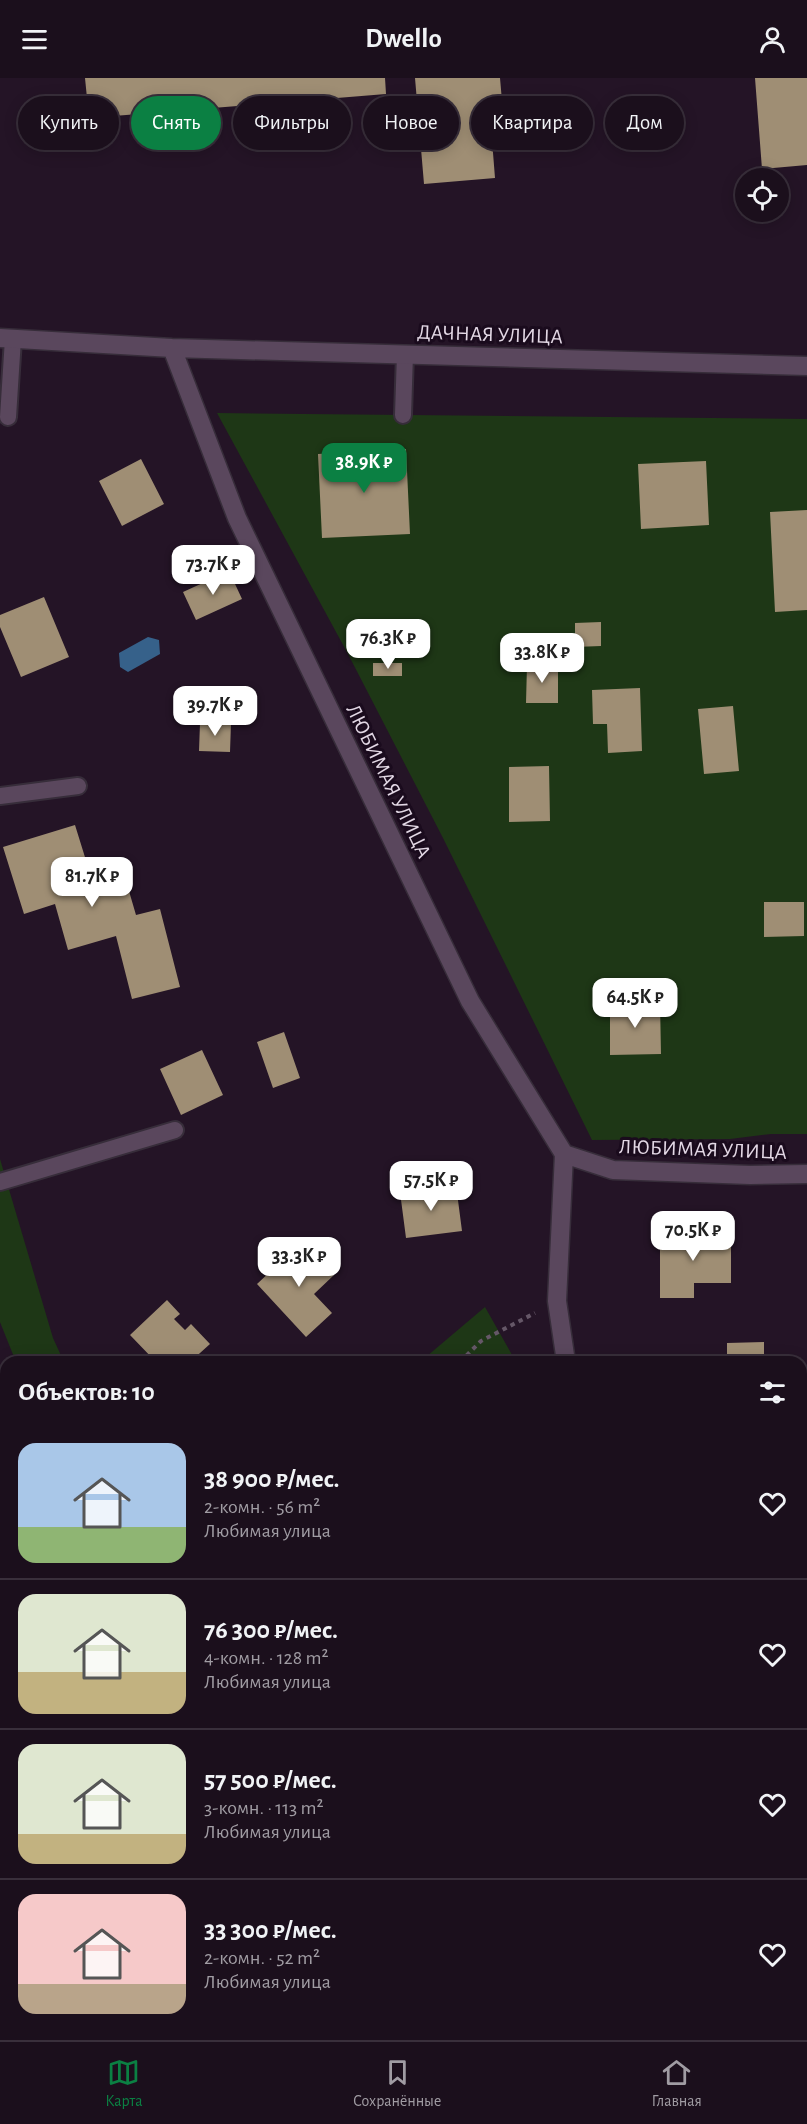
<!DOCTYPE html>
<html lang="ru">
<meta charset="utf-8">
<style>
body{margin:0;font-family:"Alegreya Sans",sans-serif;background:#281d29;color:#f1f3f6;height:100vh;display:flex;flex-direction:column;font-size:22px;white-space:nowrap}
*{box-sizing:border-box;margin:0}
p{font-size:20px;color:#a09ca3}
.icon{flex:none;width:33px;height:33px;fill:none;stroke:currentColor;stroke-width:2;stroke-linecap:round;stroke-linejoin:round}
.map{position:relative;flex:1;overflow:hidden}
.drawer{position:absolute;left:0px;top:1278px;width:807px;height:684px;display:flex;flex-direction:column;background:#1b0f1c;border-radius:18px 18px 0 0;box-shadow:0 3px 15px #0003,0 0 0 2px #392f3b}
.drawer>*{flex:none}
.banner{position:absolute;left:18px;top:18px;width:771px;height:54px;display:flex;gap:12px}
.fabs{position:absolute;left:735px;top:90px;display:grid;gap:12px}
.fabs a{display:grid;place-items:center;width:54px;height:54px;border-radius:50%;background:#1b0f1c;box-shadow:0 3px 15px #0003,0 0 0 2px #392f3b;font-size:30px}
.price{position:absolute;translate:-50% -51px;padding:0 14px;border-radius:12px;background:#fff;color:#222;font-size:20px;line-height:39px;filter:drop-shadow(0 2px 3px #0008)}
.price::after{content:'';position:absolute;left:50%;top:36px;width:18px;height:14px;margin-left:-9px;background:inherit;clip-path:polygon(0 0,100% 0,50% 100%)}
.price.selected{background:#0b8043;color:#fff}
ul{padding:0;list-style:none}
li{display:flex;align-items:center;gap:18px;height:150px;padding:0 18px}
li+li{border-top:2px solid #392f3b}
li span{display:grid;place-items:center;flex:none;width:168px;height:120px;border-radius:18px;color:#555}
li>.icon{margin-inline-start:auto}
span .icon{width:72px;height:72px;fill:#fffc;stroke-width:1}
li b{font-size:26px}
h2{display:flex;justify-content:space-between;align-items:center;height:72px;padding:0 18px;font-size:26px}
.tag{padding:0 21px;border-radius:27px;background:#1b0f1c;box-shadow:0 3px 15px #0003,0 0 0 2px #392f3b;font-size:21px;line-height:54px}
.tag.selected{background:#0b8043;color:#fff}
header{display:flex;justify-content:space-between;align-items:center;height:78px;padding:0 18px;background:#1b0f1c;font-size:27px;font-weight:700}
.menu{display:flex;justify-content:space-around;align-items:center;height:84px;border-top:2px solid #392f3b;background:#1b0f1c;font-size:16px;color:#a09ca3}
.menu a{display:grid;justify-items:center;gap:3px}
.menu .selected{color:#0b8043}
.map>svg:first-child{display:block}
</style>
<header><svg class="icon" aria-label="menu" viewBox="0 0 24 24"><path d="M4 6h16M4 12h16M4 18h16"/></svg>Dwello<svg class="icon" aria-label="person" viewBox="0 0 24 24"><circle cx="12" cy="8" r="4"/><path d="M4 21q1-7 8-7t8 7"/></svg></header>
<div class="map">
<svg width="807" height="1962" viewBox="0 0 807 1962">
<rect width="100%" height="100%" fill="#241426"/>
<path fill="#1e3716" d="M217 335 807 341V1056H771L730 1061 592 1062 443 760 348 576Z
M0 1081 53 1260 64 1284H16L0 1244Z
M485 1229 516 1284H420Z"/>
<path fill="#36618a" d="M148 559 159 562 160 576 128 594 120 589 119 575Z"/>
<path fill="#9f8e74" d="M85 0H385L386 16 89 40Z
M415 0H500L502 23 489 24 495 100 424 106Z
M755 0H807V87L762 91Z
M406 371 410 456 322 460 318 376Z
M141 381 164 426 122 448 99 403Z
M706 383 709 447 641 451 638 386Z
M807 432V532L775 534 770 434Z
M229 493 242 521 196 542 183 514Z
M44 519 69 579 21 599 0 549V537Z
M601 544V568L575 569V545Z
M373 585H402V598H373Z
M527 587H558V625H526Z
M640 610 642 673 608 675 607 646H593L592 612Z
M733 628 739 693 704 696 698 631Z
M200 645H231L230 674 199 673Z
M549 688 550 743 509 744V689Z
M75 747 93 805 124 796 136 837 160 831 180 909 132 921 116 858 68 872 55 826 24 836 3 769Z
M764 824H804V858L764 859Z
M660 924 661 976 610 977V925Z
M284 954 300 1000 273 1010 257 964Z
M202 972 223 1017 181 1037 160 991Z
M456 1107 462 1153 406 1160 400 1114Z
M660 1155H731V1205H694V1220H660Z
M303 1163 334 1197 314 1216 332 1235 306 1259 257 1206Z
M167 1222 180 1236 174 1241 185 1252 191 1246 210 1266 190 1284H156L130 1257Z
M764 1264V1284H727V1265Z
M807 1565V1606L801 1592V1568Z
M807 1866V1913L801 1900V1869Z
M324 1956H352L354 1962H326Z
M649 1956H676L661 1962H652Z"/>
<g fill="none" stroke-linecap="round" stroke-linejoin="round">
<defs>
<path id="lane" d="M403 337 405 276
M8 339 13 261
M0 718 78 708
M0 1104 175 1052"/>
<path id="street" d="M0 260 172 270 807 288
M172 270 237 440 470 923 564 1076 557 1223 566 1284
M564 1076 613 1092 750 1097 807 1096
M801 1530 807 1529
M761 1956 763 1962"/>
<path id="secondary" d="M0 1305 6 1319
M259 1956 261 1962"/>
</defs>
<use href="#lane" stroke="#372d3a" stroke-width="20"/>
<use href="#street" stroke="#372d3a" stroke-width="21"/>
<use href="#secondary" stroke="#372d3a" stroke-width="21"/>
<path stroke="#655767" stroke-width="4" stroke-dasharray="4.5 4.5" stroke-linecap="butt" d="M460 1284 481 1263 535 1235"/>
<use href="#lane" stroke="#5a475d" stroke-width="16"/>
<use href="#street" stroke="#5a475d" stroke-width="18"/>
<use href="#secondary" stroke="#5a475d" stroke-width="18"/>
</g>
<g text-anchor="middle" stroke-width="6" stroke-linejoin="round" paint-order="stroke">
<g font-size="21" fill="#e3d8e5" stroke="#1a0b1d">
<text transform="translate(490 256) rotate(2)" y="7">ДАЧНАЯ УЛИЦА</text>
<text transform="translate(389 703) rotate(64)" y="7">ЛЮБИМАЯ УЛИЦА</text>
<text transform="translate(703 1071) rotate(2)" y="7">ЛЮБИМАЯ УЛИЦА</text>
</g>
</g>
</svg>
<div class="fabs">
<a><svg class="icon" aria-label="locate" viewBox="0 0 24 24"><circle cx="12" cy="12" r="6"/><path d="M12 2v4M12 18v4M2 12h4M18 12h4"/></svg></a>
</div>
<b class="price selected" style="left:364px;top:416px">38.9K ₽</b>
<b class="price" style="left:213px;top:518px">73.7K ₽</b>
<b class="price" style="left:388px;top:592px">76.3K ₽</b>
<b class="price" style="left:542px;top:606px">33.8K ₽</b>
<b class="price" style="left:215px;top:659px">39.7K ₽</b>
<b class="price" style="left:92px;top:830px">81.7K ₽</b>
<b class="price" style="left:635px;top:951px">64.5K ₽</b>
<b class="price" style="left:431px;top:1134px">57.5K ₽</b>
<b class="price" style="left:693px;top:1184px">70.5K ₽</b>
<b class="price" style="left:299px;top:1210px">33.3K ₽</b>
<div class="banner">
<a class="tag">Купить</a>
<a class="tag selected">Снять</a>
<a class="tag">Фильтры</a>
<a class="tag">Новое</a>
<a class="tag">Квартира</a>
<a class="tag">Дом</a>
</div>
<section class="drawer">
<h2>Объектов: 10<svg class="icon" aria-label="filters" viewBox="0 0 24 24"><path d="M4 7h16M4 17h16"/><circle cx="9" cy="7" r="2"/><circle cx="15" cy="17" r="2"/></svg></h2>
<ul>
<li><span style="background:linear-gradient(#a9c7e8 70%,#8fb573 0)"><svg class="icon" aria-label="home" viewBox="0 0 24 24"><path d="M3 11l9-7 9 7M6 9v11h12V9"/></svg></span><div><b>38 900 ₽/мес.</b><p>2-комн. · 56 m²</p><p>Любимая улица</p></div><svg class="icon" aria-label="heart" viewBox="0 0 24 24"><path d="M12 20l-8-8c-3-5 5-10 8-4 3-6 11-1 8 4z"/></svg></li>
<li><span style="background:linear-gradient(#dfe7d0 65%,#c2b280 0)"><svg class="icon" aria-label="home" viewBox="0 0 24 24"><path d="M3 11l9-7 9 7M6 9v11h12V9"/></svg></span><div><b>76 300 ₽/мес.</b><p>4-комн. · 128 m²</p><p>Любимая улица</p></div><svg class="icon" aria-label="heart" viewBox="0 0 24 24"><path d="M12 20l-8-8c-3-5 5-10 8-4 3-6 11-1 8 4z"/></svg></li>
<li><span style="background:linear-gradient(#dfe7d0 75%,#c2b280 0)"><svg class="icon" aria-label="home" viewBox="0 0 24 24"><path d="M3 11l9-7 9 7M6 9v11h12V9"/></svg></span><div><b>57 500 ₽/мес.</b><p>3-комн. · 113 m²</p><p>Любимая улица</p></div><svg class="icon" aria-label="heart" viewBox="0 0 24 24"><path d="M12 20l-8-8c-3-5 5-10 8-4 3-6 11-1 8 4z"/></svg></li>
<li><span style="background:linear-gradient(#f6c9c9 75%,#b9a48a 0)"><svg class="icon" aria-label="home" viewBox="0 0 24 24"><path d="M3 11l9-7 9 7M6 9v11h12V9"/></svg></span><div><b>33 300 ₽/мес.</b><p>2-комн. · 52 m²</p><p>Любимая улица</p></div><svg class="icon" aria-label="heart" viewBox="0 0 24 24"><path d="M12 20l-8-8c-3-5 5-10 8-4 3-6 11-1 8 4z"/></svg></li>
</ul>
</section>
</div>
<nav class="menu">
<a class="selected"><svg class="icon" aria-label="map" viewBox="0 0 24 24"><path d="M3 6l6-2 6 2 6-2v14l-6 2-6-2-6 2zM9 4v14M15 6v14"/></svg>Карта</a>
<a><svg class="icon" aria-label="saved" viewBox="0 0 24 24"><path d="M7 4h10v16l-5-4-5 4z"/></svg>Сохранённые</a>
<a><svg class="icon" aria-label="home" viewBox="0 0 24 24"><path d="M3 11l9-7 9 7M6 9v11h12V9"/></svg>Главная</a>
</nav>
